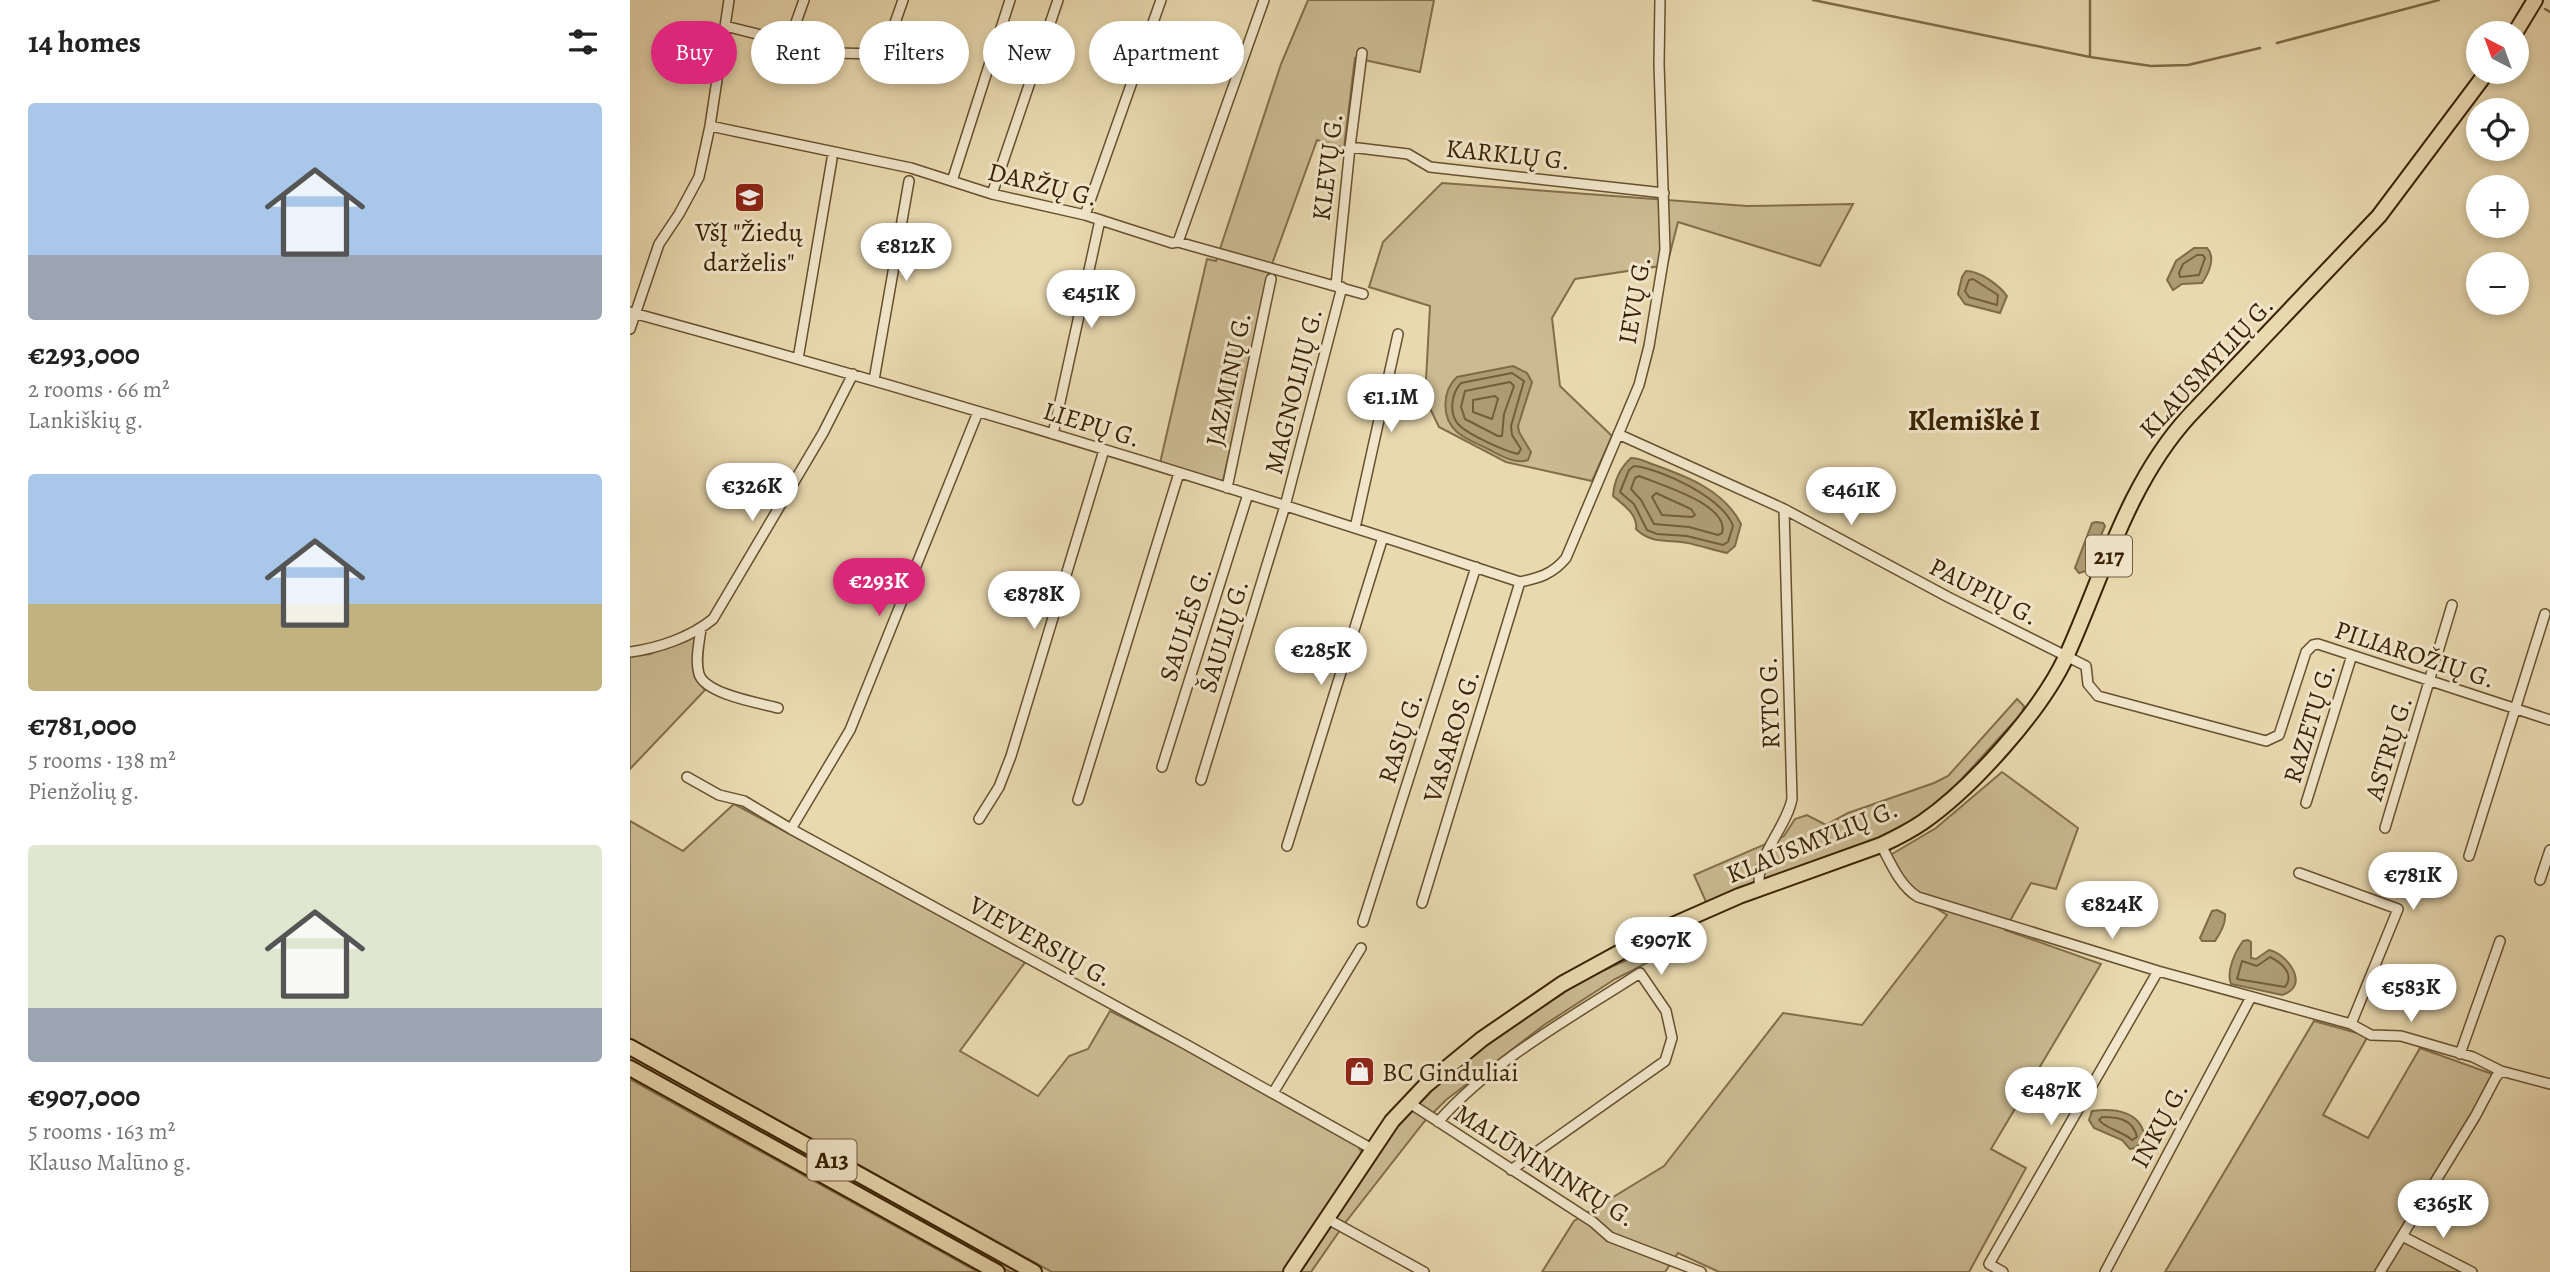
<!DOCTYPE html>
<meta charset="utf-8">
<style>
body{margin:0;font-family:Alegreya,serif;background:#f6f6f6;color:#222;height:100vh;display:flex;flex-direction:column;font-size:26px;white-space:nowrap}
*{box-sizing:border-box;margin:0}
p{font-size:23px;color:#767676}
.icon{flex:none;width:38px;height:38px;fill:none;stroke:currentColor;stroke-width:2;stroke-linecap:round;stroke-linejoin:round}
.map{position:relative;flex:1;overflow:hidden}
.panel{display:flex;flex-direction:column;background:#fff;width:630px}
.panel>*{flex:none}
.guide{position:absolute;left:21px;top:21px;width:665px;height:63px;display:flex;gap:14px}
.needle{width:46px;rotate:319deg}
.fabs{position:absolute;left:1836px;top:21px;display:grid;gap:14px}
.fabs a{display:grid;place-items:center;width:63px;height:63px;border-radius:50%;background:#fff;box-shadow:0 4px 10px #0003;font-size:35px}
.price{position:absolute;translate:-50% -60px;padding:0 16px;border-radius:24px;background:#fff;color:#222;font-size:23px;line-height:46px;filter:drop-shadow(0 2px 4px #0008)}
.price::after{content:'';position:absolute;left:50%;top:42px;width:21px;height:16px;margin-left:-10px;background:inherit;clip-path:polygon(0 0,100% 0,50% 100%)}
.price.selected{background:#db2777;color:#fff}
ul{padding:0;list-style:none}
li{display:grid;align-content:center;gap:14px;height:371px;padding:0 28px}
li span{display:grid;place-items:center;height:217px;border-radius:7px;color:#555}
li>.icon{margin-inline-start:auto}
span .icon{width:126px;height:126px;fill:#fffc;stroke-width:1}
li b{font-size:30px}
h2{display:flex;justify-content:space-between;align-items:center;height:84px;padding:0 28px;font-size:30px}
.tag{padding:0 24px;border-radius:32px;background:#fff;box-shadow:0 4px 10px #0003;font-size:24px;line-height:63px}
.tag.selected{background:#db2777;color:#fff}
main{display:flex;flex:1;min-height:0}
.map>svg:first-child{display:block}
</style>
<main>
<section class="panel">
<h2>14 homes<svg class="icon" aria-label="filters" viewBox="0 0 24 24"><path d="M4 7h16M4 17h16"/><circle cx="9" cy="7" r="2"/><circle cx="15" cy="17" r="2"/></svg></h2>
<ul>
<li><span style="background:linear-gradient(#a9c7e8 70%,#9aa5b1 0)"><svg class="icon" aria-label="home" viewBox="0 0 24 24"><path d="M3 11l9-7 9 7M6 9v11h12V9"/></svg></span><div><b>€293,000</b><p>2 rooms · 66 m²</p><p>Lankiškių g.</p></div></li>
<li><span style="background:linear-gradient(#a9c7e8 60%,#c2b280 0)"><svg class="icon" aria-label="home" viewBox="0 0 24 24"><path d="M3 11l9-7 9 7M6 9v11h12V9"/></svg></span><div><b>€781,000</b><p>5 rooms · 138 m²</p><p>Pienžolių g.</p></div></li>
<li><span style="background:linear-gradient(#dfe7d0 75%,#9aa5b1 0)"><svg class="icon" aria-label="home" viewBox="0 0 24 24"><path d="M3 11l9-7 9 7M6 9v11h12V9"/></svg></span><div><b>€907,000</b><p>5 rooms · 163 m²</p><p>Klauso Malūno g.</p></div></li>
</ul>
</section>
<div class="map">
<svg width="1920" height="1272" viewBox="0 0 1920 1272">
<rect width="100%" height="100%" fill="#e9d9af"/>
<filter id="stains"><feTurbulence type="fractalNoise" baseFrequency=".00286" numOctaves="4"/><feColorMatrix values="0 0 0 0 .2 0 0 0 0 .09 0 0 0 0 .02 0 0 0 .5 -.17"/></filter>
<radialGradient id="worn" r=".72"><stop offset=".6" stop-color="#630" stop-opacity="0"/><stop offset="1" stop-color="#630" stop-opacity=".3"/></radialGradient>
<path fill="#cbba92" stroke="#826e4a" stroke-width="2" d="M678 0H804L790 72 725 58 714 148 687 140 642 264 590 249 651 64Z
M812 183 1117 206 1223 204 1190 266 1048 222 1037 265 945 279 922 318 930 386 982 436 962 481 876 462 809 427 795 398 800 306 739 287 753 242Z
M588 256 640 270 593 481 530 463 577 259 586 261Z
M64 636H68C64 657 60 673 75 690L0 769V657L20 654Z
M1387 699 1394 706 1392 713 1327 784 1294 813 1276 824 1259 834 1077 904 1064 875 1154 836 1165 819 1177 815 1196 825 1218 813 1304 783 1318 776Z
M1372 772 1448 828 1426 889 1401 883 1375 930 1471 964 1361 1149 1396 1168 1339 1272H1089L1048 1253 1035 1272H912L944 1221 1034 1166 1153 1013 1232 1025 1317 915 1278 891 1257 857 1306 828Z
M104 804 396 961 330 1051 408 1096 439 1056 458 1049 480 1011 567 1055 726 1144 733 1154 654 1272H422L0 1038V821L53 851Z
M1053 935 1056 943 985 979 914 1025 816 1100 794 1122 715 1223 681 1272H668L757 1135 785 1103 867 1037 954 979Z
M1684 1021 1738 1036 1693 1115 1738 1138 1790 1048 1865 1075 1768 1239 1834 1272H1535Z
M0 1054 393 1272H380L0 1062Z
M0 1079 348 1272H0Z"/>
<path fill="#ad9b74" stroke="#7f6b46" stroke-width="2" d="M1564 248H1577C1586 257 1579 273 1572 283L1552 284 1543 290 1537 280 1546 261Z
M1336 271C1350 271 1369 285 1377 296L1370 313 1335 304 1328 294 1332 277Z
M883 366 897 373 902 382 888 426 889 432 901 452 898 460C884 465 868 454 856 448 846 443 835 439 827 432 811 418 812 391 827 377Z
M1001 458C1009 458 1014 461 1022 464 1056 476 1094 490 1111 524L1105 546 1097 553C1084 550 1071 546 1058 543 1038 539 1022 545 1006 529 1008 515 994 505 983 496 984 482 990 468 1001 458Z
M1466 522 1473 523 1475 526 1456 571 1449 573 1445 568 1462 523Z
M1587 910 1595 914C1596 924 1590 933 1585 941H1572L1570 938 1582 911Z
M1618 940 1621 942V958L1626 959 1639 950C1658 954 1681 986 1652 995L1601 984C1596 971 1605 952 1613 941Z
M1462 1111C1485 1108 1512 1111 1515 1139L1505 1148 1500 1149 1492 1140 1464 1128 1459 1120Z"/>
<g fill="none" stroke-linecap="round" stroke-linejoin="round">
<path stroke="#735e3b" stroke-width="2" d="M1567 255H1573L1575 258 1569 275 1550 277 1549 273 1553 264Z
M1343 279 1368 295 1367 305 1339 297 1335 291 1339 280Z
M882 373 894 381 881 426 882 435 891 449 888 454C874 451 837 434 828 424 819 413 821 394 831 383Z
M880 382 884 386 874 414 872 436H868L835 419 831 407 835 391Z
M865 396 868 399 862 419 843 412V400Z
M1004 466C1032 469 1093 498 1103 526L1098 542 1093 545 1057 536 1027 534 1017 530 1004 504 990 492 999 470Z
M1009 476C1028 484 1101 505 1092 533L1088 535 1059 527 1024 524 1011 500 1001 489 1005 478Z
M1026 493 1061 509 1065 515 1062 517 1032 515 1022 497Z
M1640 957C1652 963 1665 974 1655 987L1607 979 1612 961 1627 966Z
M1472 1117C1488 1117 1503 1119 1507 1137L1502 1140C1492 1131 1476 1129 1469 1120Z"/>
<path stroke="#7f6b46" stroke-width="2.5" d="M1183 0 1460 57 1521 66 1558 65 1630 48
M1460 0V56
M1915 9 1920 12
M1647 43 1809 0"/>
<defs>
<path id="minor" d="M95 26 203 53 254 54 273 0
M159 42 174 0
M80 126 281 168 362 194 455 215 542 243 548 242 733 294
M720 147 778 154 800 167 1034 193
M322 181 380 0
M362 194 428 0
M455 215 531 0
M548 242 634 0
M706 285 720 147 732 53
M0 312C299 394 596 484 890 582 909 578 923 574 936 558L1009 385 1019 346 1035 250 1029 64 1030 0
M0 329 29 244 49 214 69 177 80 126 99 0
M168 359 202 159
M244 380 279 181
M423 434 470 220
M988 434 1154 509 1318 597 1456 666 1458 684 1468 696 1636 741 1649 735 1676 652 1683 645 1688 644 1920 720
M597 488 641 279
M725 528 768 334
M71 629C69 643 65 661 69 674 75 694 129 703 148 708
M0 652C29 648 61 637 83 619L193 433 223 374
M532 767 618 494
M57 777 89 795 114 801 161 829 557 1045 742 1149
M571 780 655 506 712 287
M448 800 549 473
M1676 803 1722 655
M349 819 369 787 381 756 474 450
M1755 828 1822 605
M161 829 220 730 348 412
M1251 845C1261 864 1270 886 1288 897L1528 971 1721 1024 1741 1035 1771 1036 1843 1057 1871 1071 1920 1084
M657 846 753 537
M1839 856 1915 614
M1669 873 1768 909 1721 1024
M1910 880 1920 850
M1130 888C1123 859 1156 829 1162 799L1154 509
M792 903 890 582
M733 922 846 567
M1830 1054 1870 941
M643 1093 731 948
M778 1102 963 1222 980 1237 1071 1272
M808 1122C861 1061 942 1017 1010 973L1036 1011 1042 1038 1035 1061 881 1170
M696 1218 794 1272
M1772 1236 1842 1272
M1373 1272 1359 1264 1528 971
M1475 1272 1621 997
M1750 1272 1846 1115 1866 1077 1871 1071"/>
<path id="primary" d="M1885 33 1905 0
M661 1272 762 1121 796 1085 852 1039 932 984 1027 932 1109 896 1251 845C1266 838 1280 831 1293 822 1342 788 1411 711 1436 657 1473 576 1497 484 1559 416L1749 216 1857 72"/>
<path id="trunk" d="M0 1047 404 1272
M0 1068 367 1272"/>
</defs>
<use href="#minor" stroke="#65502d" stroke-width="12"/>
<use href="#primary" stroke="#392202" stroke-width="18"/>
<use href="#trunk" stroke="#392202" stroke-width="18"/>
<use href="#minor" stroke="#f1e6cb" stroke-width="9"/>
<use href="#primary" stroke="#e9d9af" stroke-width="14"/>
<use href="#trunk" stroke="#e9d9af" stroke-width="14"/>
</g>
<defs>
<symbol id="school-square" viewBox="-11 -11 22 22"><rect x="-9" y="-9" width="18" height="18" rx="4" fill="#8f2418" stroke="#f1e6cb"/><path d="M0-5L7-2L0 1L-7-2ZM-4 1L0 2.5L4 1V4Q0 6-4 4Z" fill="#fff"/></symbol>
<symbol id="shop-square" viewBox="-11 -11 22 22"><rect x="-9" y="-9" width="18" height="18" rx="4" fill="#8f2418" stroke="#f1e6cb"/><path d="M-5-2.5h2.3a2.7 3.5 0 0 1 5.4 0H5L5.5 6h-11ZM-1.5-2.5h3a1.5 2.3 0 0 0-3 0Z" fill="#fff"/></symbol>
</defs>
<g fill-rule="evenodd">
<use href="#school-square" x="102" y="180" width="35" height="35"/>
<use href="#shop-square" x="712" y="1054" width="35" height="35"/>
</g>
<g text-anchor="middle" stroke-width="6" stroke-linejoin="round" paint-order="stroke">
<g fill="#f1e6cb" stroke="#705d3e" stroke-width="2">
<rect x="1456" y="535.5" width="46" height="41" rx="5"/>
<rect x="177.5" y="1139.5" width="49" height="41" rx="5"/>
</g>
<g font-size="24" font-weight="bold" fill="#392202">
<text x="1479" y="564">217</text>
<text x="202" y="1168">A13</text>
</g>
<g font-size="26" fill="#392202" stroke="#f1e6cb">
<text transform="translate(878 154) rotate(6)" y="9">KARKLŲ G.</text>
<text transform="translate(697 167) rotate(-83)" y="9">KLEVŲ G.</text>
<text transform="translate(413 184) rotate(14)" y="9">DARŽŲ G.</text>
<text transform="translate(1004 300) rotate(-80)" y="9">IEVŲ G.</text>
<text transform="translate(1576 367) rotate(-47)" y="9">KLAUSMYLIŲ G.</text>
<text transform="translate(598 379) rotate(-78)" y="9">JAZMINŲ G.</text>
<text transform="translate(663 391) rotate(-76)" y="9">MAGNOLIJŲ G.</text>
<text transform="translate(462 424) rotate(17)" y="9">LIEPŲ G.</text>
<text transform="translate(1354 591) rotate(27)" y="9">PAUPIŲ G.</text>
<text transform="translate(555 624) rotate(-72)" y="9">SAULĖS G.</text>
<text transform="translate(593 636) rotate(-73)" y="9">ŠAULIŲ G.</text>
<text transform="translate(1785 654) rotate(18)" y="9">PILIAROŽIŲ G.</text>
<text transform="translate(1139 703) rotate(-92)" y="9">RYTO G.</text>
<text transform="translate(1679 723) rotate(-73)" y="9">RAZETŲ G.</text>
<text transform="translate(821 736) rotate(-73)" y="9">VASAROS G.</text>
<text transform="translate(770 738) rotate(-72)" y="9">RASŲ G.</text>
<text transform="translate(1758 748) rotate(-73)" y="9">ASTRŲ G.</text>
<text transform="translate(1182 841) rotate(-22)" y="9">KLAUSMYLIŲ G.</text>
<text transform="translate(411 941) rotate(29)" y="9">VIEVERSIŲ G.</text>
<text transform="translate(1529 1125) rotate(-62)" y="9">INKŲ G.</text>
<text transform="translate(915 1165) rotate(32)" y="9">MALŪNININKŲ G.</text>
</g>
<g font-size="26" fill="#392202" stroke="#f1e6cb">
<text x="119" y="241">VšĮ "Žiedų<tspan x="119" dy="30">darželis"</tspan></text>
<text x="752" y="1081" text-anchor="start">BC Ginduliai</text>
</g>
<g font-size="30" font-weight="bold" fill="#392202" stroke="#f1e6cb">
<text x="1344" y="430">Klemiškė I</text>
</g>
</g>
<rect width="100%" height="100%" filter="url(#stains)"/>
<rect width="100%" height="100%" fill="url(#worn)"/>
</svg>
<div class="fabs">
<a><svg class="needle" viewBox="-14 -14 28 28"><path d="M0-13l5 13h-10z" fill="#e53935"/><path d="M0 13l5-13h-10z" fill="#767676"/></svg></a>
<a><svg class="icon" aria-label="locate" viewBox="0 0 24 24"><circle cx="12" cy="12" r="6"/><path d="M12 2v4M12 18v4M2 12h4M18 12h4"/></svg></a>
<a>+</a>
<a>−</a>
</div>
<b class="price" style="left:276px;top:283px">€812K</b>
<b class="price" style="left:461px;top:330px">€451K</b>
<b class="price" style="left:761px;top:434px">€1.1M</b>
<b class="price" style="left:122px;top:523px">€326K</b>
<b class="price" style="left:1221px;top:527px">€461K</b>
<b class="price selected" style="left:249px;top:618px">€293K</b>
<b class="price" style="left:404px;top:631px">€878K</b>
<b class="price" style="left:691px;top:687px">€285K</b>
<b class="price" style="left:1783px;top:912px">€781K</b>
<b class="price" style="left:1482px;top:941px">€824K</b>
<b class="price" style="left:1031px;top:977px">€907K</b>
<b class="price" style="left:1781px;top:1024px">€583K</b>
<b class="price" style="left:1421px;top:1127px">€487K</b>
<b class="price" style="left:1813px;top:1240px">€365K</b>
<div class="guide">
<a class="tag selected">Buy</a>
<a class="tag">Rent</a>
<a class="tag">Filters</a>
<a class="tag">New</a>
<a class="tag">Apartment</a>
</div>
</div>
</main>
